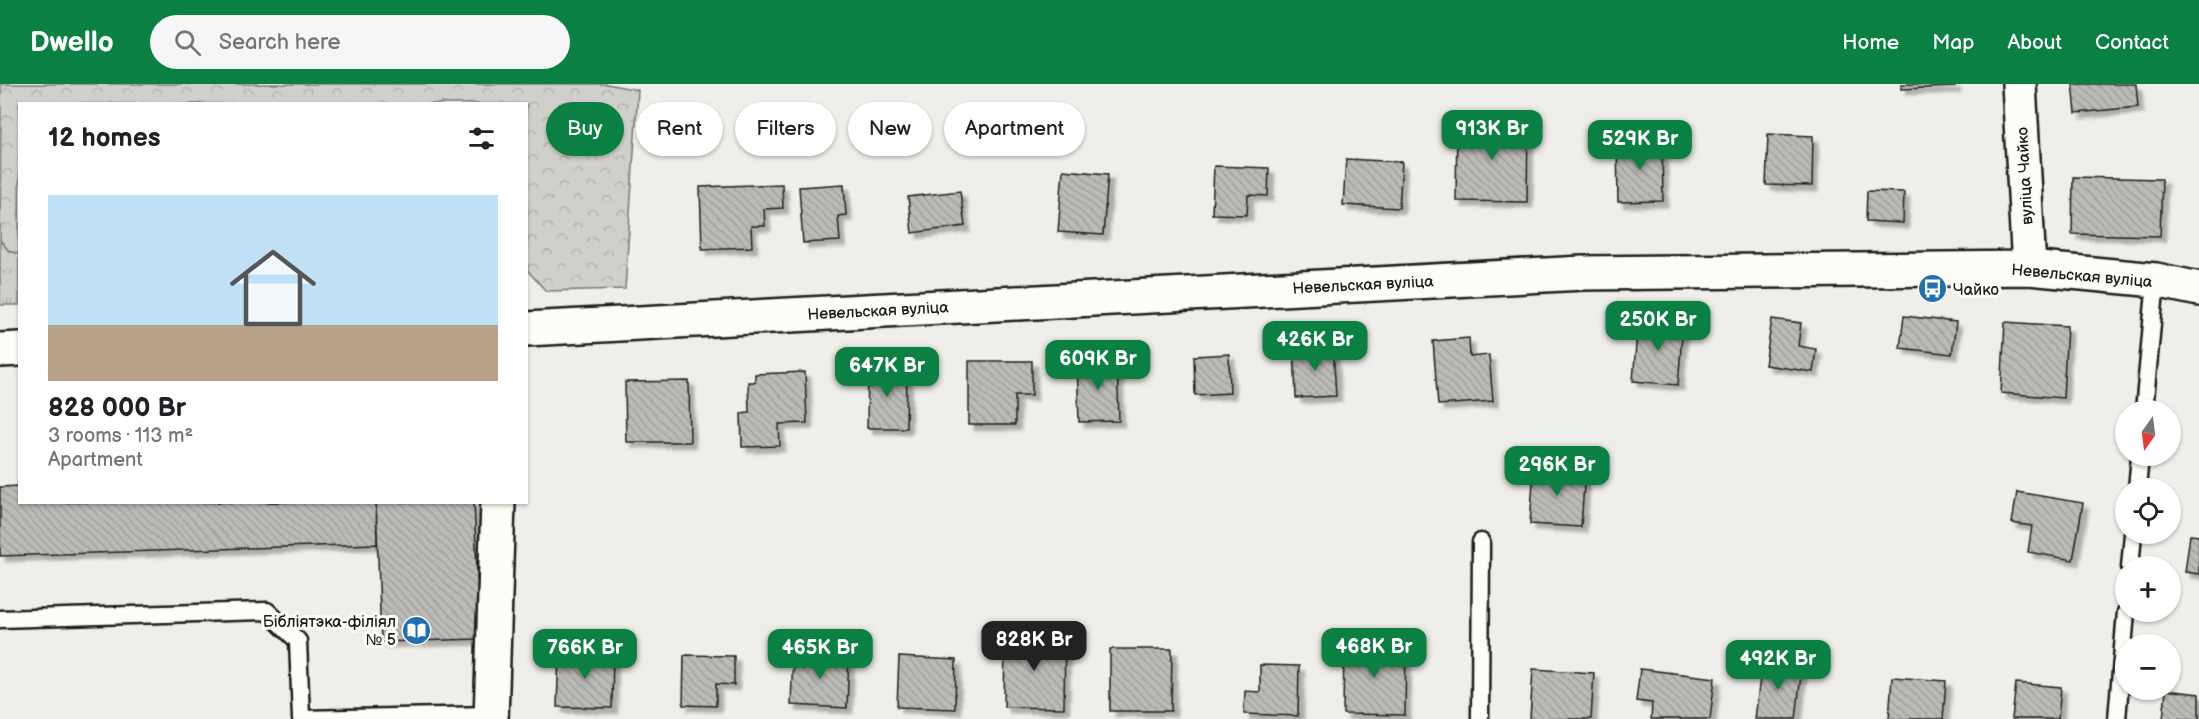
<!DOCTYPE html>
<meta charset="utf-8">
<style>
body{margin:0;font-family:"Balsamiq Sans",sans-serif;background:#f6f6f6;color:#202124;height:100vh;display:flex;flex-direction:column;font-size:22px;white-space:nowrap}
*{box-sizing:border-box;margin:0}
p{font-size:20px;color:#757577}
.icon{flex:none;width:33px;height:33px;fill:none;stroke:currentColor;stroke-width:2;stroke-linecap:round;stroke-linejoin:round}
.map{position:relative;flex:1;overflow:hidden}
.side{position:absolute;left:18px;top:18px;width:510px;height:402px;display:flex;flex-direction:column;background:#fff;border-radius:0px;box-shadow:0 2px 4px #0004}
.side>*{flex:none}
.banner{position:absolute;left:546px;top:18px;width:570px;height:54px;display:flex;gap:12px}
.needle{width:39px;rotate:194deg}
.fabs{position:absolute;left:2115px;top:316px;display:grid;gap:12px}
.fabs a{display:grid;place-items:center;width:66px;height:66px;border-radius:50%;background:#fff;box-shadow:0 2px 4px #0004;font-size:30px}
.price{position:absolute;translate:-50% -51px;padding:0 14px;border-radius:12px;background:#0b8043;color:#fff;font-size:20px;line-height:39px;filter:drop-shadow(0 2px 3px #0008)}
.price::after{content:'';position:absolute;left:50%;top:36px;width:18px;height:14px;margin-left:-9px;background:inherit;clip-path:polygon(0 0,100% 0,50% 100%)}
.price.on{background:#222;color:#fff}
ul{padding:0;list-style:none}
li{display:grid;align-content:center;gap:12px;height:318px;padding:0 30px}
li span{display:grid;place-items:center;height:186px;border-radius:0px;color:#555}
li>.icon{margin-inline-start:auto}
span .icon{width:108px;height:108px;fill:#fffc;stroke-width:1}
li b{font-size:26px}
h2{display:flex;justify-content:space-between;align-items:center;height:72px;padding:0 30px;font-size:26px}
.chip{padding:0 21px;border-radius:27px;background:#fff;box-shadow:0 2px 4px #0004;font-size:21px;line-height:54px}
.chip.on{background:#0b8043;color:#fff}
header{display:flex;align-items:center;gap:36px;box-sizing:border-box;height:84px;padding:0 30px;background:#0b8043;color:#fff}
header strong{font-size:28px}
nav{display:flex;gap:33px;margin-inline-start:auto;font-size:21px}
.search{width:420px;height:54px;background:#f6f6f6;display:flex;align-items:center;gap:15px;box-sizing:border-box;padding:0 21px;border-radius:33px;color:#757577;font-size:22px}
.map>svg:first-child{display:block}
</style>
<header>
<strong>Dwello</strong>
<div class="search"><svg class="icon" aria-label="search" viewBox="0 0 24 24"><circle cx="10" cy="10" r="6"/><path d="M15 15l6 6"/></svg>Search here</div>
<nav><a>Home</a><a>Map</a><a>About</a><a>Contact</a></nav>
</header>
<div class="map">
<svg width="2199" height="635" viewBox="0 0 2199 635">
<defs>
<pattern id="grass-tufts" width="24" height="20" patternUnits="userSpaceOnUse" patternTransform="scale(1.5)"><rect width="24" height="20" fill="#d0cfcc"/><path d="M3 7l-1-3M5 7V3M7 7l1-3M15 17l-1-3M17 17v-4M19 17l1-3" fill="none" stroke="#b2b1af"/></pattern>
<pattern id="forest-crowns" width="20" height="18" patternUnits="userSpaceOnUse" patternTransform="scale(1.5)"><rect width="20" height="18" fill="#d0cfcc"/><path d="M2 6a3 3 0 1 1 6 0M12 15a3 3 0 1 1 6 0" fill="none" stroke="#b2b1af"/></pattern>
<pattern id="building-back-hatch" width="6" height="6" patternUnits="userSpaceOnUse" patternTransform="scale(1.5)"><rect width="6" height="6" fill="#bbbab6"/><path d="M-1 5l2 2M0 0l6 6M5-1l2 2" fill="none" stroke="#a09f9c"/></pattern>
<filter id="shadow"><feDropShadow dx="5.5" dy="5.5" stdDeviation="1.5" flood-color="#0004"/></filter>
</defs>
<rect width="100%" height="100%" fill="#f0eeea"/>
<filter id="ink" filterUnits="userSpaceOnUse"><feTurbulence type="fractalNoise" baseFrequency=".0167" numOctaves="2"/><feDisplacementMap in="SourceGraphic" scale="12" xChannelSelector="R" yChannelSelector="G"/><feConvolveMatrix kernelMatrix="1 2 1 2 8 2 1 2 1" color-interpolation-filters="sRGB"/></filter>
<g filter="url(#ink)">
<path fill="url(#grass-tufts)" stroke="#767674" stroke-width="1.5" d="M0 156 9 167 19 170V221H0Z"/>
<path fill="url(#forest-crowns)" stroke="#767674" stroke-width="1.5" d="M1 0H607L638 6 625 205 546 207 527 186 526 20H20L19 170 9 167 0 156Z"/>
<path fill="url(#building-back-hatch)" stroke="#1c1c1c" stroke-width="1.5" filter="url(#shadow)" d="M1901 0H1955V3L1901 5Z
M2073 0H2136L2138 23 2076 29Z
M1457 37H1528L1527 118 1456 117Z
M1768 50 1813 52 1812 102 1766 101Z
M1662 56 1663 117 1618 118 1617 57Z
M1346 75 1402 78 1399 124 1343 121Z
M1214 82 1269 84 1268 112 1248 111 1247 131 1212 130Z
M1063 86 1108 90 1103 151 1058 148Z
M2073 93 2162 95 2160 152 2072 150Z
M782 100 783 124 764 125 765 142H751L752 163 702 165 700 103Z
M844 100 846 131 838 132 840 157 803 159 799 103Z
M960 107 965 142 912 149 908 113Z
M1867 107 1904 108 1903 139 1866 137Z
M1904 232 1956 238 1952 270 1900 264Z
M1772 235 1801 239 1798 262 1816 265 1813 288 1765 281Z
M1638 236 1683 240 1678 301 1633 297Z
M2005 238 2067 242 2063 314 2001 309Z
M1469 254 1470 273 1489 271 1493 317 1438 321 1433 257Z
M1333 262 1336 312 1296 314 1294 264Z
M1229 270 1230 309 1195 311 1194 272Z
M1117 275 1119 337 1079 338 1077 277Z
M969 277H1032V311H1015V341H969Z
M868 284H907L906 344H867Z
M805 288 807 339 779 340 780 362 742 363 741 329 749 328 748 298H755V290Z
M689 297 690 358H626L625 298Z
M1534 383 1585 387 1581 443 1530 440Z
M20 402V418H376L377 460 0 472V403Z
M2017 408 2083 419 2073 476 2028 468 2032 442 2012 439Z
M376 418H474L480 555 381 558Z
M2190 451 2199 452V490L2185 488Z
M1005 551 1065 552 1064 624 1004 623Z
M1344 559 1406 560 1405 631 1343 630Z
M1110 565H1172L1171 627H1110Z
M559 567 613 568 612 624 557 623Z
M793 569 849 571 847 624 791 621Z
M684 571 734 572V601L716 600V622L683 621Z
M899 573 956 576 955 625 897 623Z
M1762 577 1802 582 1796 635H1755Z
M1260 581 1299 582 1298 632 1244 630 1245 607 1260 608Z
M1533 585 1594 589 1591 635H1530Z
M1640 585 1715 594 1710 635H1651L1652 619 1636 617Z
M1892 593 1946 597 1943 635H1889Z
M2016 599 2061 603 2058 635H2012Z
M2166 606 2199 610V635H2163Z"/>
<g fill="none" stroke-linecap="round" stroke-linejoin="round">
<defs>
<path id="service" d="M2144 327 2156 196
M2137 405 2140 372
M2130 483 2133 450
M0 535 267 527 298 557 301 634
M301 635 491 631
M1480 635 1481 458
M2117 635 2126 528"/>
<path id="minor" d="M2019 0 2029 184
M491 635 498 418"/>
<path id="tertiary" d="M526 245 1583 189 2029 184 2156 196 2199 205
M0 266 20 265"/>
</defs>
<use href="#service" stroke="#1c1c1c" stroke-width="21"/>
<use href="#minor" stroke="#1c1c1c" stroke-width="38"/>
<use href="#tertiary" stroke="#1c1c1c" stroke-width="38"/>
<use href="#service" stroke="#fdfcf7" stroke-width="16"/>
<use href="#minor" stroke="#fdfcf7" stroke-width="33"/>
<use href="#tertiary" stroke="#fdfcf7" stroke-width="33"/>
</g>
</g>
<defs>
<symbol id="bus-disc" viewBox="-11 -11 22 22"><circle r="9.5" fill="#1f6fb2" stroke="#fdfcf7"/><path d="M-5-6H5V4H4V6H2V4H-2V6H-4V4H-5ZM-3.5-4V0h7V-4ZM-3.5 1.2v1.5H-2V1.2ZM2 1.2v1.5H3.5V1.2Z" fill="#fff"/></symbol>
<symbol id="library-disc" viewBox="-11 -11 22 22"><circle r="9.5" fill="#1f6fb2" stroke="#fdfcf7"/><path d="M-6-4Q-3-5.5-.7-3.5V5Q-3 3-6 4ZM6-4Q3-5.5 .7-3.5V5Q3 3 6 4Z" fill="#fff"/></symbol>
</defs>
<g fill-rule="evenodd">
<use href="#bus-disc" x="1916" y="188" width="33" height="33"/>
<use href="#library-disc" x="400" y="530" width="33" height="33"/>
</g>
<g text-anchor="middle" stroke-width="6" stroke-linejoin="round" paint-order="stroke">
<g font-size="16" fill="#1c1c1c" stroke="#fdfcf7">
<text transform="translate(2024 92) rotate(-93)" y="6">вуліца Чайко</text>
<text transform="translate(2082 191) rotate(5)" y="6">Невельская вуліца</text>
<text transform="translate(1363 200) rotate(-3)" y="6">Невельская вуліца</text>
<text transform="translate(878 226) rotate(-3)" y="6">Невельская вуліца</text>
</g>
<g font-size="16" fill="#1c1c1c" stroke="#fdfcf7" text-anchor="start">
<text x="1953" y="211">Чайко</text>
<text x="396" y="543" text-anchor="end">Бібліятэка-філіял<tspan x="396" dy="18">№ 5</tspan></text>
</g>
</g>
</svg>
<div class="fabs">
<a><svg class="needle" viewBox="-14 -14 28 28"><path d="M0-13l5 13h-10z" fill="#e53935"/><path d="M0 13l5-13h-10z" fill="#757577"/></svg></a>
<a><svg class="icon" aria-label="locate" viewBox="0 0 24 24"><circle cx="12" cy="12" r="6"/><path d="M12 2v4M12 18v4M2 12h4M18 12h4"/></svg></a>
<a>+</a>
<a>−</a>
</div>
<b class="price" style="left:1492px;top:77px">913K Br</b>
<b class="price" style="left:1640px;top:87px">529K Br</b>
<b class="price" style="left:1658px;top:268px">250K Br</b>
<b class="price" style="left:1315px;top:288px">426K Br</b>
<b class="price" style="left:1098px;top:307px">609K Br</b>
<b class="price" style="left:887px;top:314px">647K Br</b>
<b class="price" style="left:1557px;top:413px">296K Br</b>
<b class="price on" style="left:1034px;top:588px">828K Br</b>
<b class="price" style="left:1374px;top:595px">468K Br</b>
<b class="price" style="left:585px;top:596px">766K Br</b>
<b class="price" style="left:820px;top:596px">465K Br</b>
<b class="price" style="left:1778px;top:607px">492K Br</b>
<div class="banner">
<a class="chip on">Buy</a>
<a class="chip">Rent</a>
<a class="chip">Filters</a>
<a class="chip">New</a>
<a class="chip">Apartment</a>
</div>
<section class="side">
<h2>12 homes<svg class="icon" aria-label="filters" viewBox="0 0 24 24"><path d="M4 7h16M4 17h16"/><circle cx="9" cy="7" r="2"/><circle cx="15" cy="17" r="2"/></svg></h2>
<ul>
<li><span style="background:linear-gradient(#bfe0f5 70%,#b9a48a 0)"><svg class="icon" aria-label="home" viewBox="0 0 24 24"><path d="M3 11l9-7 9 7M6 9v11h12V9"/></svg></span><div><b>828 000 Br</b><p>3 rooms · 113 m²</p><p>Apartment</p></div></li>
</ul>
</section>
</div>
